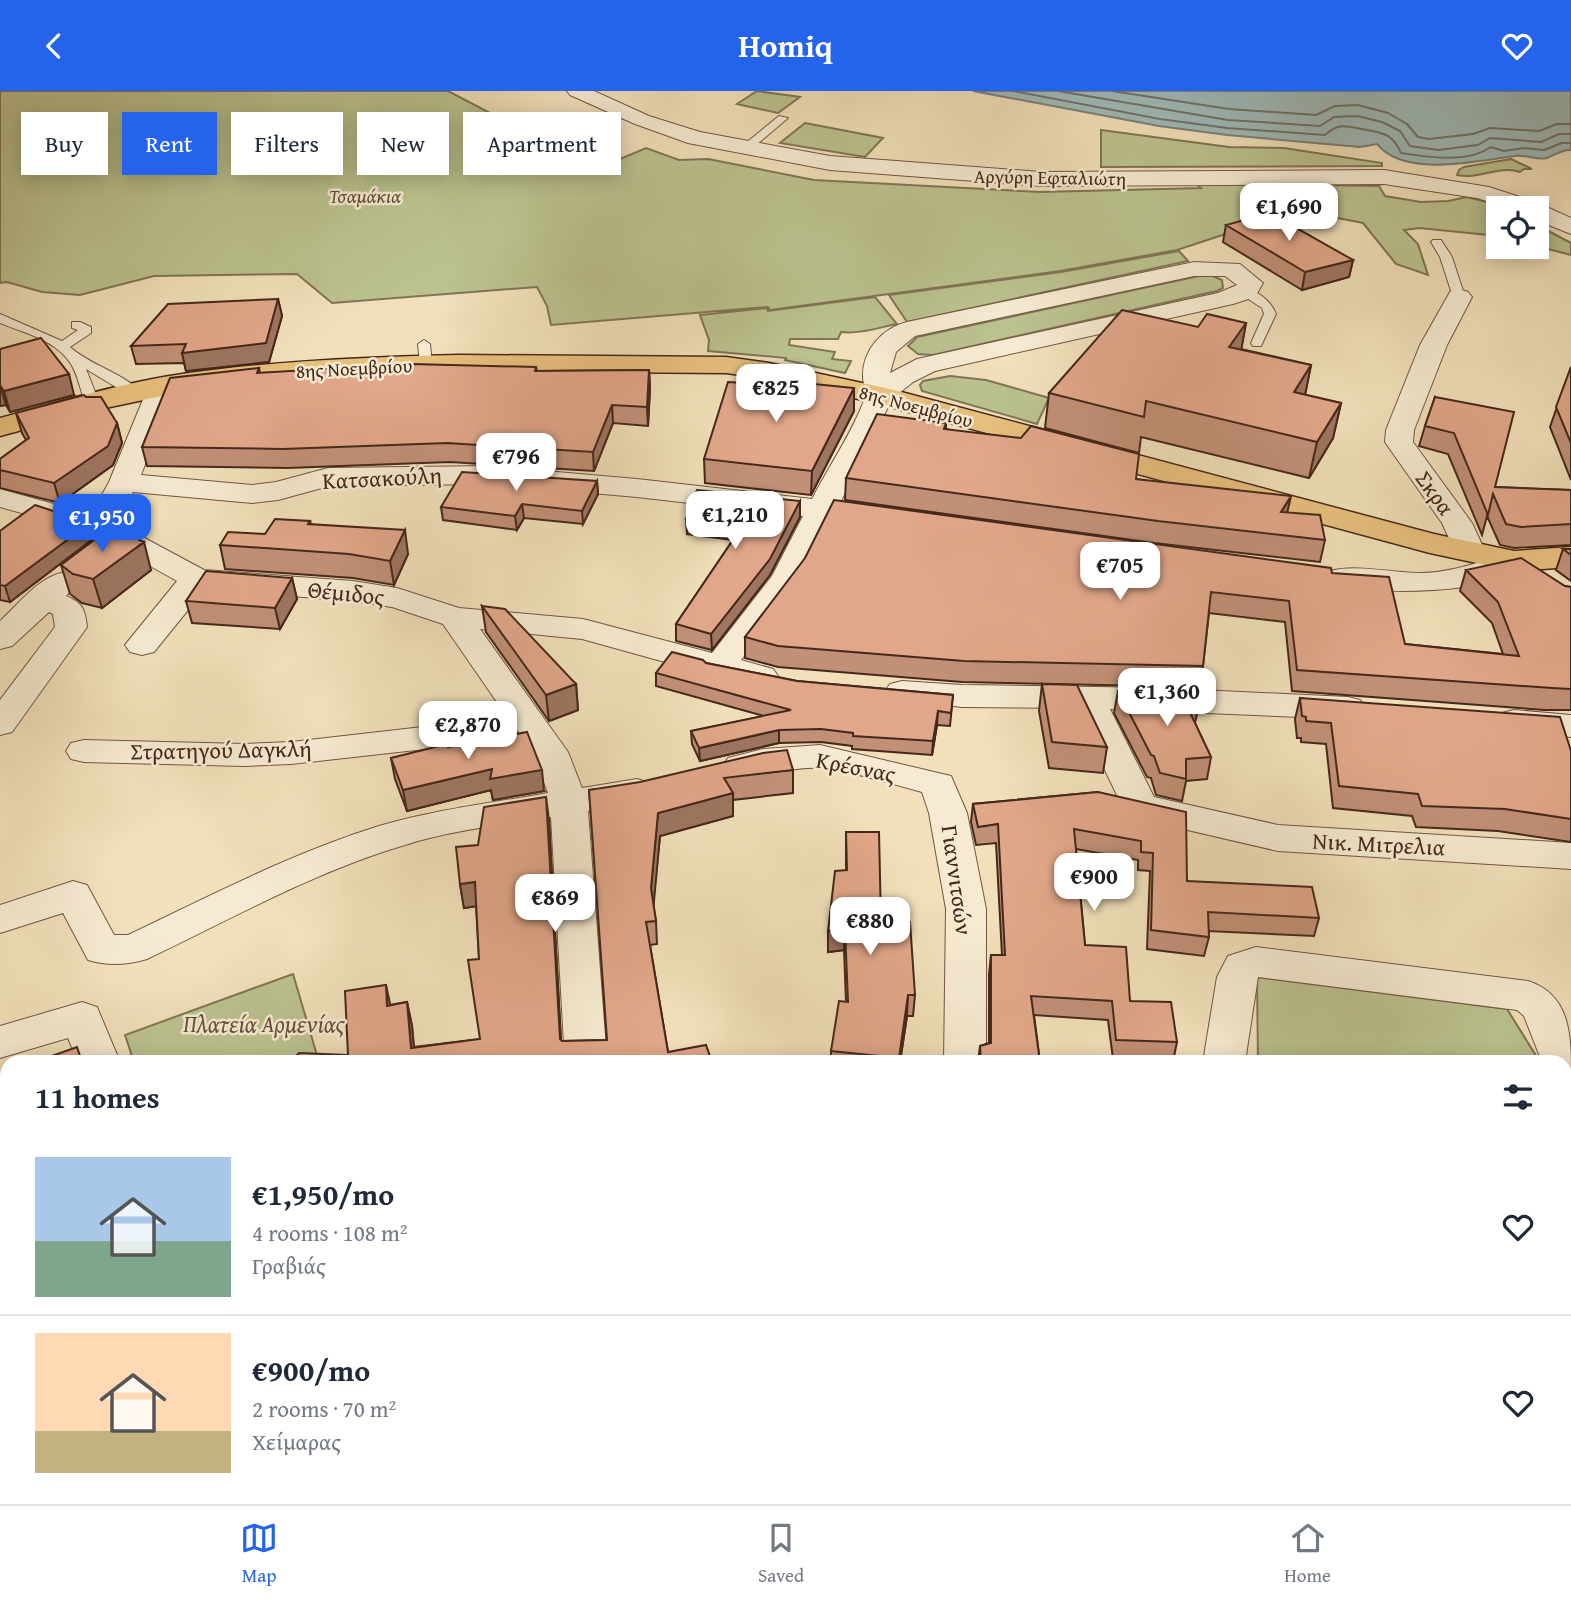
<!DOCTYPE html>
<meta charset="utf-8">
<style>
body{margin:0;font-family:"Gentium Book Plus",serif;background:#f6f6f7;color:#1f2937;height:100vh;display:flex;flex-direction:column;font-size:26px;white-space:nowrap}
*{box-sizing:border-box;margin:0}
p{font-size:23px;color:#747a83}
.icon{flex:none;width:38px;height:38px;fill:none;stroke:currentColor;stroke-width:2;stroke-linecap:round;stroke-linejoin:round}
.map{position:relative;flex:1;overflow:hidden}
.details{position:absolute;left:0px;top:964px;width:1572px;height:450px;display:flex;flex-direction:column;background:#fff;border-radius:21px 21px 0 0;box-shadow:0 4px 18px #0003}
.details>*{flex:none}
.banner{position:absolute;left:21px;top:21px;width:700px;height:63px;display:flex;gap:14px}
.tools{position:absolute;left:1486px;top:105px;display:grid;gap:14px}
.tools a{display:grid;place-items:center;width:63px;height:63px;border-radius:0px;background:#fff;box-shadow:0 4px 18px #0003;font-size:35px}
.price{position:absolute;translate:-50% -60px;padding:0 16px;border-radius:14px;background:#fff;color:#222;font-size:23px;line-height:46px;filter:drop-shadow(0 2px 4px #0008)}
.price::after{content:'';position:absolute;left:50%;top:42px;width:21px;height:16px;margin-left:-10px;background:inherit;clip-path:polygon(0 0,100% 0,50% 100%)}
.price.on{background:#2563eb;color:#fff}
ul{padding:0;list-style:none}
li{display:flex;align-items:center;gap:21px;height:175px;padding:0 35px}
li+li{border-top:2px solid #e0e1e3}
li span{display:grid;place-items:center;flex:none;width:196px;height:140px;border-radius:0px;color:#555}
li>.icon{margin-inline-start:auto}
span .icon{width:84px;height:84px;fill:#fffc;stroke-width:1}
li b{font-size:30px}
h2{display:flex;justify-content:space-between;align-items:center;height:84px;padding:0 35px;font-size:30px}
.pill{padding:0 24px;border-radius:0px;background:#fff;box-shadow:0 4px 18px #0003;font-size:24px;line-height:63px}
.pill.on{background:#2563eb;color:#fff}
header{display:flex;justify-content:space-between;align-items:center;height:91px;padding:0 35px;background:#2563eb;color:#fff;font-size:32px;font-weight:600}
.tabs{display:flex;justify-content:space-around;align-items:center;height:98px;border-top:2px solid #e0e1e3;background:#fff;font-size:19px;color:#747a83}
.tabs a{display:grid;justify-items:center;gap:4px}
.tabs .on{color:#2563eb}
.map>svg:first-child{display:block}
</style>
<header><svg class="icon" aria-label="back" viewBox="0 0 24 24"><path d="M15 5l-7 7 7 7"/></svg>Homiq<svg class="icon" aria-label="heart" viewBox="0 0 24 24"><path d="M12 20l-8-8c-3-5 5-10 8-4 3-6 11-1 8 4z"/></svg></header>
<div class="map">
<svg width="1571" height="1413" viewBox="0 0 1571 1413">
<rect width="100%" height="100%" fill="#f1e0ba"/>
<filter id="stains"><feTurbulence type="fractalNoise" baseFrequency=".00286" numOctaves="4"/><feColorMatrix values="0 0 0 0 .2 0 0 0 0 .09 0 0 0 0 .02 0 0 0 .5 -.17"/></filter>
<radialGradient id="worn" r=".72"><stop offset=".6" stop-color="#630" stop-opacity="0"/><stop offset="1" stop-color="#630" stop-opacity=".3"/></radialGradient>
<path fill="#bbc28f" stroke="#807554" stroke-width="2" d="M0 0H448L559 58 580 73 594 79 646 57 679 69 708 68 814 89 1040 101 1201 97 1195 92 1379 95 1385 105 1421 111 1448 110 1467 106 1511 117H1498V145L1419 137 1404 139 1418 153 1428 184 1396 173 1363 132 1317 123 1252 118 1256 133 1177 159 1060 180 770 219 768 216 551 234 547 215 537 196 332 212 297 183 154 185 80 204 42 201 7 191 0 192Z
M757 0 800 6 778 22 737 13Z
M805 32 883 47 865 66 780 52Z
M1101 39 1229 56 1284 57 1382 72V75L1101 76Z
M1511 68 1532 78H1524L1520 81C1498 74 1479 89 1457 84L1459 79 1464 76Z
M1537 134 1571 152V164L1537 155V146H1547Z
M1179 160 1188 170 907 231 889 204 1061 181Z
M1199 185 1210 184 1222 189 1223 197 1217 200 933 264 918 263 908 255 917 246Z
M875 206 897 233C877 237 860 243 841 241L838 248H790L789 254 835 261 832 268 851 270 845 282 785 269 786 267 708 260 709 249 700 224 767 217 768 220Z
M950 285 986 289 1049 307 1037 333 922 300 920 294 923 290Z
M293 883 319 971H134L125 944Z
M1257 886 1507 918 1540 971H1258Z"/>
<path fill="#9ebbb9" stroke="#7b8079" stroke-width="2" d="M973 0H1571V59C1562 58 1555 64 1547 67 1538 70 1525 63 1515 65 1475 70 1405 87 1377 53L1360 56 1227 44 1159 35Z"/>
<g fill="none" stroke-linecap="round" stroke-linejoin="round">
<path stroke="#72726a" stroke-width="2" d="M1013 0 1160 28 1227 37 1325 44C1341 30 1348 36 1367 39 1385 42 1393 44 1401 62 1429 66 1466 73 1491 56L1504 60 1524 57 1544 59 1562 52H1571
M1058 0 1228 29 1320 35 1334 26 1357 25 1382 31 1400 40 1410 55 1438 59 1478 54 1490 47 1541 51 1559 43H1571
M1112 0 1229 18 1316 24 1335 15 1358 14 1388 22 1407 33 1418 46 1429 48 1473 43 1490 37 1539 40 1557 33H1571"/>
<defs>
<path id="lane" d="M779 25 788 27 749 60H741V56Z
M1433 149H1441L1452 166 1465 206 1463 209 1453 206 1440 166 1431 151Z
M1242 198C1256 197 1271 210 1276 223L1261 255H1253L1251 252 1264 223 1262 217 1242 204Z
M0 223 62 250 78 239 72 237V231H80L91 236V242L70 256C90 274 121 281 141 301L139 304H129L86 278 99 311 97 314H87C80 301 79 286 71 273 56 249 24 242 0 232Z
M424 249 430 253 432 273 426 277 420 273 418 253Z
M415 1407H456L453 1413H414Z"/>
<path id="street" d="M567 0H594L649 25 700 41 830 65 1041 81 1384 79 1489 96 1538 112 1571 127V143L1536 129V117H1508L1477 107 1384 93 1041 95 830 79 688 52 635 33 570 4Z
M1194 171 1240 173 1263 192 1255 206 1233 213 935 280 913 291 892 308 840 412 889 419 893 425 889 431 878 434 832 429 803 487 741 569 773 578 778 585 773 592 761 595 719 586 582 548 480 538 568 661 582 697 637 688 650 692 655 700 650 708 588 720 607 971H565L551 726C503 734 452 739 405 754 316 780 231 828 147 868 127 874 108 875 88 869L63 822 0 842V814L73 790 87 794 114 844H128C210 805 292 762 379 735 434 719 491 712 548 702L533 662 515 636 452 655 291 673 245 675 84 671 71 668 66 660 71 652 84 649 245 653 291 651 449 633 501 617 443 533 392 516 353 510 205 498 154 561 142 564 130 561 125 554 177 490 89 441 0 416V398L111 429 204 479 353 490 397 497 459 517 583 528 712 562 772 485 803 425 637 406 489 393 329 395 278 409 252 412 133 401 124 417 113 420 102 417 98 411 109 391 151 289 161 287 171 289 175 295 141 384 252 394 276 391 328 377 489 375 637 388 812 408C829 375 852 342 865 307 867 301 863 293 863 286 862 260 882 237 907 231ZM1194 185H1225L1237 194 1218 202 917 268 890 282 896 261 915 245Z
M1459 198 1468 201 1472 206 1447 254 1414 339 1413 351 1472 432 1485 460 1480 467 1469 469 1458 467 1442 432 1385 351 1386 339 1420 254 1450 201Z
M1511 462 1522 464 1527 471C1502 506 1369 503 1330 494L1325 487 1330 480C1358 473 1392 482 1422 482 1457 481 1478 470 1511 462Z
M61 482 72 485 77 492 66 505C83 512 85 518 87 536L12 641 0 644V609L55 536 53 523 49 521 12 555 0 558V530C18 514 37 488 61 482Z
M902 590 962 594 1159 597 1348 606 1360 609 1365 617 1360 625 1348 628 1110 618 1154 706 1278 734 1571 752V778L1278 760 1127 725 1075 617 962 616 890 607 885 600 890 593Z
M1514 619 1571 624V646L1502 638 1497 630 1502 622Z
M820 654 951 685 967 722 986 818V971H944L946 818 929 722 922 701C891 693 853 680 821 677 790 674 757 691 728 683L723 675 728 667 763 658Z
M1256 856 1528 890C1571 904 1571 945 1571 985L1564 987V971H1542L1524 925 1517 919 1258 886 1245 971H1203L1217 886 1228 865Z
M82 911 97 916 120 971H78L68 947 0 967V935Z
M1571 1036V1072L1564 1074V1038Z
M7 1040V1076L0 1078V1042Z
M1092 1407H1154L1152 1413H1089Z"/>
<path id="primary" d="M459 264 726 266 769 272 890 298 1434 443 1514 460 1571 456V476L1514 480 1430 462 876 312 769 288 726 282 459 280 350 283 181 301 96 319 0 345V327C60 311 120 292 182 283 274 270 367 266 459 264Z"/>
</defs>
<use href="#lane" stroke="#715642" stroke-width="2"/>
<use href="#street" stroke="#715642" stroke-width="2"/>
<use href="#primary" stroke="#46281a" stroke-width="3"/>
<use href="#lane" fill="#f6ebd2" fill-rule="evenodd"/>
<use href="#street" fill="#f6ebd2" fill-rule="evenodd"/>
<use href="#primary" fill="#e8c07d" fill-rule="evenodd"/>
</g>
<path fill="#c29077" stroke="#46281a" stroke-width="2" d="M1226 134 1353 169 1349 186 1302 199 1223 151Z
M278 208 282 225 269 271 186 280 184 272 136 273 131 255Z
M1246 232 1241 258 1311 274 1305 304 1341 312 1333 347 1309 387 1141 346 1139 362 1045 337 1049 302 1198 236Z
M0 258 74 304 10 321 6 314 0 315Z
M536 276 537 280 649 279 650 297 648 335 613 332 594 380 450 371 287 377 147 375 142 356 259 277 260 282Z
M1571 276V389L1550 336Z
M793 295 854 320 811 404 705 392 704 368Z
M86 306 117 332 122 352 113 374 60 412 0 397V368L26 349 22 342 16 322Z
M1435 306 1495 396 1571 399V454L1514 457 1500 454 1487 425 1482 444 1448 363 1419 355 1425 335Z
M946 332V338L1136 388 1287 422 1325 449 1320 471 1154 452 845 409 846 387Z
M597 390 598 403 583 433 524 427 517 439 443 429 441 416Z
M800 410V426L770 484 712 559 676 550V533L733 449 687 443 686 428Z
M310 430 311 433 408 463 394 494 353 487 225 478 220 454 265 443Z
M115 438 151 479 102 517 82 512 70 503 61 474Z
M0 440 94 447 10 511 0 509Z
M1563 458H1571V490L1556 479Z
M1466 479 1571 496V619H1545L1292 600 1285 531 1209 522 1203 575 1199 596 962 591 778 576 745 567V546L1332 482 1405 553 1503 563 1492 532 1460 500Z
M292 487 297 508 280 538 192 532 186 510Z
M482 515 576 593 578 619 549 630 486 541Z
M706 572 797 590 953 604 950 635 937 634 932 664 852 658V655L821 651 779 652 700 670 692 653 691 640 764 625 656 595V582Z
M1042 593 1107 656 1103 682 1049 677 1039 620Z
M1118 600 1199 614 1195 632 1211 666 1207 688 1186 690 1182 710 1156 704 1151 687 1147 686 1114 622Z
M1300 607 1571 660V751L1498 740 1416 736 1412 725 1333 717 1326 653 1301 651V647H1297L1295 628Z
M448 656 544 700 493 709 491 699 407 720 395 688 391 667Z
M793 679V702L733 709V725L660 745 653 812 656 830 657 853 650 854 668 961 712 971 348 964 390 914 407 911 412 935 414 956 480 948 479 868 476 815 464 817 460 793 478 754 549 729 561 949 562 950 607 949 589 699Z
M1098 701 1187 790 1319 827 1314 845 1208 840 1209 846 1204 865 1147 858 1150 780 1138 779V769L1076 758 1085 854 1130 910 1177 951 1173 970 1113 968 1108 929 1034 924 1040 971H978L980 955 989 952V883L991 864H1002L996 752 976 754 971 731 973 713Z
M846 741 881 831 915 904 913 925H907L900 971H831V960L846 911 844 859 828 861 846 779Z
M1571 1072V1237L1564 1250V1074Z
M14 1407H153L152 1413H17Z
M184 1407H214L212 1412Z"/>
<path fill="#9e7561" stroke="#46281a" stroke-width="2" d="M1353 169 1349 186 1302 199 1305 181Z
M278 208 282 225 269 271 186 280 182 262Z
M1246 232 1240 266 1229 256Z
M1311 274 1304 309 1294 301Z
M649 279 650 297 648 335 647 316Z
M69 283 74 304 10 321 4 300Z
M0 294 6 314 0 315Z
M854 297V320L811 404 812 380Z
M1341 312 1333 347 1309 387 1317 351Z
M612 314 613 332 594 380 593 361Z
M117 332 122 352 113 374 60 412 54 392Z
M597 390 598 403 583 433 582 420Z
M1291 405 1286 427 1281 421Z
M800 410V426L770 484 712 559 711 543Z
M522 413 524 427 517 439 515 425Z
M90 432 94 447 10 511 5 495Z
M405 439 408 463 394 494 390 470Z
M144 451 151 479 102 517 93 488Z
M292 487 297 508 280 538 275 517Z
M576 593 578 619 549 630 546 604Z
M938 620 937 634 932 664 933 650Z
M779 639V652L700 670 699 657Z
M492 678 542 679 544 700 493 709 491 699 407 720 403 699Z
M733 702V725L660 745 653 821 651 797 658 722Z
M546 706 549 729 562 971 560 948Z
M475 791 478 815 464 817 460 793Z
M845 838 844 859 828 861V840Z
M386 894 391 917 387 915Z
M908 904 907 925 900 971H899Z
M407 911 412 935 415 971 411 957Z
M7 1213V1232L0 1233V1214Z
M141 1407H153L152 1413H140Z
M306 1407H308L311 1413H306Z
M966 1407H1003L991 1413H954Z"/>
<path fill="#e1a78a" stroke="#46281a" stroke-width="2" d="M1270 122 1353 169 1305 181 1226 134Z
M278 208 266 252 182 262 186 253 131 255 168 213Z
M1122 219 1198 236 1207 223 1246 232 1229 256 1311 274 1294 301 1341 312 1317 351 1146 310 1144 326 1049 302Z
M41 247 69 283 4 300 0 294V258Z
M411 273 536 276 535 280 649 279 647 316 612 314 593 361 447 352 283 358 142 356 170 287 259 277 257 282Z
M1571 276V352L1556 316Z
M728 291 793 295 795 291 854 297 812 380 704 368Z
M84 304 86 306H101L117 332 108 355 54 392 0 379V368L29 347 16 322Z
M1435 306 1514 321 1495 396 1571 399V433L1521 436 1506 433 1493 403 1488 424 1454 342 1425 335Z
M877 323 946 332 944 338 1021 347 1031 335 1139 363 1136 388 1291 405 1281 421 1320 424 1325 449 1158 430 846 387Z
M462 381 597 390 582 420 522 413 515 425 441 416Z
M697 399 800 410 770 468 711 543 676 533 743 434 686 428Z
M834 409 1331 477 1332 482 1389 486 1405 553 1519 565 1498 511 1466 479 1521 467 1565 495 1571 496V598L1552 597 1297 579 1289 510 1211 501 1203 575 964 570 778 555 745 546 805 467Z
M35 414 90 432 5 495 0 494V440Z
M275 428 310 430 308 433 405 439 390 470 349 463 220 454 228 441 265 443Z
M114 434 113 437 144 451 93 488 73 483 61 474Z
M1563 458H1571V464Z
M206 480 292 487 275 517 186 510Z
M482 515 505 518 576 593 546 604Z
M672 561 703 569 706 572 797 590 953 604 951 622 938 620 933 650 853 645V642L821 638 779 639 699 657 691 640 791 619 656 582Z
M1042 593 1077 594 1107 656 1052 651Z
M1118 600 1200 602 1199 614 1186 613 1211 666 1186 668V688L1160 682 1154 665 1151 664Z
M1300 607 1560 626 1571 660V728L1505 718 1422 715 1418 703 1339 695 1331 632 1306 630V626L1302 625Z
M527 641 542 679 490 688 492 678 403 699 391 667 447 653 448 656Z
M787 659 793 679 724 687 733 702 658 722 651 797 656 830 646 831 668 961 706 954 712 971H290L299 962 348 964 345 900 386 894 387 915 407 911 411 957 480 948 468 869 479 868 475 791 460 793 456 756 478 754 484 716 546 706 560 948 562 950 607 949 589 699 640 691 763 662Z
M1098 701 1186 721 1187 790 1312 796 1319 827 1208 821 1209 846 1151 839 1153 762 1141 761V750L1074 738 1085 854 1126 856 1130 910 1171 911 1177 951 1116 949 1112 910 1031 905 1040 971H981L980 955 991 952V864H1005L998 733 978 736 973 713Z
M846 741H879L881 831H910L915 904H908L899 967 831 960 839 910 848 911 845 838 828 840 835 780 847 779Z
M77 956 82 971H35Z
M1571 1072V1234L1564 1226V1074Z
M0 1177H7V1213L0 1214Z
M1571 1254V1413H1124L1136 1407H1564V1256Z
M79 1407H141L140 1413H78Z
M268 1407H306V1413H238Z
M484 1407H536L537 1413H485Z
M608 1407H966L954 1413H609Z"/>
<g text-anchor="middle" stroke-width="5" stroke-linejoin="round" paint-order="stroke">
<g font-size="19" fill="#46281a" stroke="#f6ebd2">
<text transform="translate(1050 86) rotate(1)" y="7">Αργύρη Εφταλιώτη</text>
<text transform="translate(354 277) rotate(-3)" y="7">8ης Νοεμβρίου</text>
<text transform="translate(916 315) rotate(15)" y="7">8ης Νοεμβρίου</text>
</g>
<g font-size="19" font-style="italic" fill="#634e37" stroke="#f6ebd2">
<text x="365" y="112">Τσαμάκια</text>
</g>
<g font-size="23" fill="#46281a" stroke="#f6ebd2">
<text transform="translate(382 387) rotate(-3)" y="8">Κατσακούλη</text>
<text transform="translate(1435 402) rotate(54)" y="8">Σκρα</text>
<text transform="translate(346 502) rotate(6)" y="8">Θέμιδος</text>
<text transform="translate(221 659) rotate(-1)" y="8">Στρατηγού Δαγκλή</text>
<text transform="translate(856 676) rotate(11)" y="8">Κρέσνας</text>
<text transform="translate(1379 753) rotate(3)" y="8">Νικ. Μιτρελια</text>
<text transform="translate(957 789) rotate(82)" y="8">Γιαννιτσών</text>
</g>
<g font-size="23" font-style="italic" fill="#634e37" stroke="#f6ebd2">
<text x="264" y="941">Πλατεία Αρμενίας</text>
</g>
</g>
<rect width="100%" height="100%" filter="url(#stains)"/>
<rect width="100%" height="100%" fill="url(#worn)"/>
</svg>
<div class="tools">
<a><svg class="icon" aria-label="locate" viewBox="0 0 24 24"><circle cx="12" cy="12" r="6"/><path d="M12 2v4M12 18v4M2 12h4M18 12h4"/></svg></a>
</div>
<b class="price" style="left:1289px;top:152px">€1,690</b>
<b class="price" style="left:776px;top:333px">€825</b>
<b class="price" style="left:516px;top:402px">€796</b>
<b class="price" style="left:735px;top:460px">€1,210</b>
<b class="price on" style="left:102px;top:463px">€1,950</b>
<b class="price" style="left:1120px;top:511px">€705</b>
<b class="price" style="left:1167px;top:637px">€1,360</b>
<b class="price" style="left:468px;top:670px">€2,870</b>
<b class="price" style="left:1094px;top:822px">€900</b>
<b class="price" style="left:555px;top:843px">€869</b>
<b class="price" style="left:870px;top:866px">€880</b>
<div class="banner">
<a class="pill">Buy</a>
<a class="pill on">Rent</a>
<a class="pill">Filters</a>
<a class="pill">New</a>
<a class="pill">Apartment</a>
</div>
<section class="details">
<h2>11 homes<svg class="icon" aria-label="filters" viewBox="0 0 24 24"><path d="M4 7h16M4 17h16"/><circle cx="9" cy="7" r="2"/><circle cx="15" cy="17" r="2"/></svg></h2>
<ul>
<li><span style="background:linear-gradient(#a9c7e8 60%,#7fa58c 0)"><svg class="icon" aria-label="home" viewBox="0 0 24 24"><path d="M3 11l9-7 9 7M6 9v11h12V9"/></svg></span><div><b>€1,950/mo</b><p>4 rooms · 108 m²</p><p>Γραβιάς</p></div><svg class="icon" aria-label="heart" viewBox="0 0 24 24"><path d="M12 20l-8-8c-3-5 5-10 8-4 3-6 11-1 8 4z"/></svg></li>
<li><span style="background:linear-gradient(#ffd9b3 70%,#c2b280 0)"><svg class="icon" aria-label="home" viewBox="0 0 24 24"><path d="M3 11l9-7 9 7M6 9v11h12V9"/></svg></span><div><b>€900/mo</b><p>2 rooms · 70 m²</p><p>Χείμαρας</p></div><svg class="icon" aria-label="heart" viewBox="0 0 24 24"><path d="M12 20l-8-8c-3-5 5-10 8-4 3-6 11-1 8 4z"/></svg></li>
</ul>
</section>
</div>
<nav class="tabs">
<a class="on"><svg class="icon" aria-label="map" viewBox="0 0 24 24"><path d="M3 6l6-2 6 2 6-2v14l-6 2-6-2-6 2zM9 4v14M15 6v14"/></svg>Map</a>
<a><svg class="icon" aria-label="saved" viewBox="0 0 24 24"><path d="M7 4h10v16l-5-4-5 4z"/></svg>Saved</a>
<a><svg class="icon" aria-label="home" viewBox="0 0 24 24"><path d="M3 11l9-7 9 7M6 9v11h12V9"/></svg>Home</a>
</nav>
